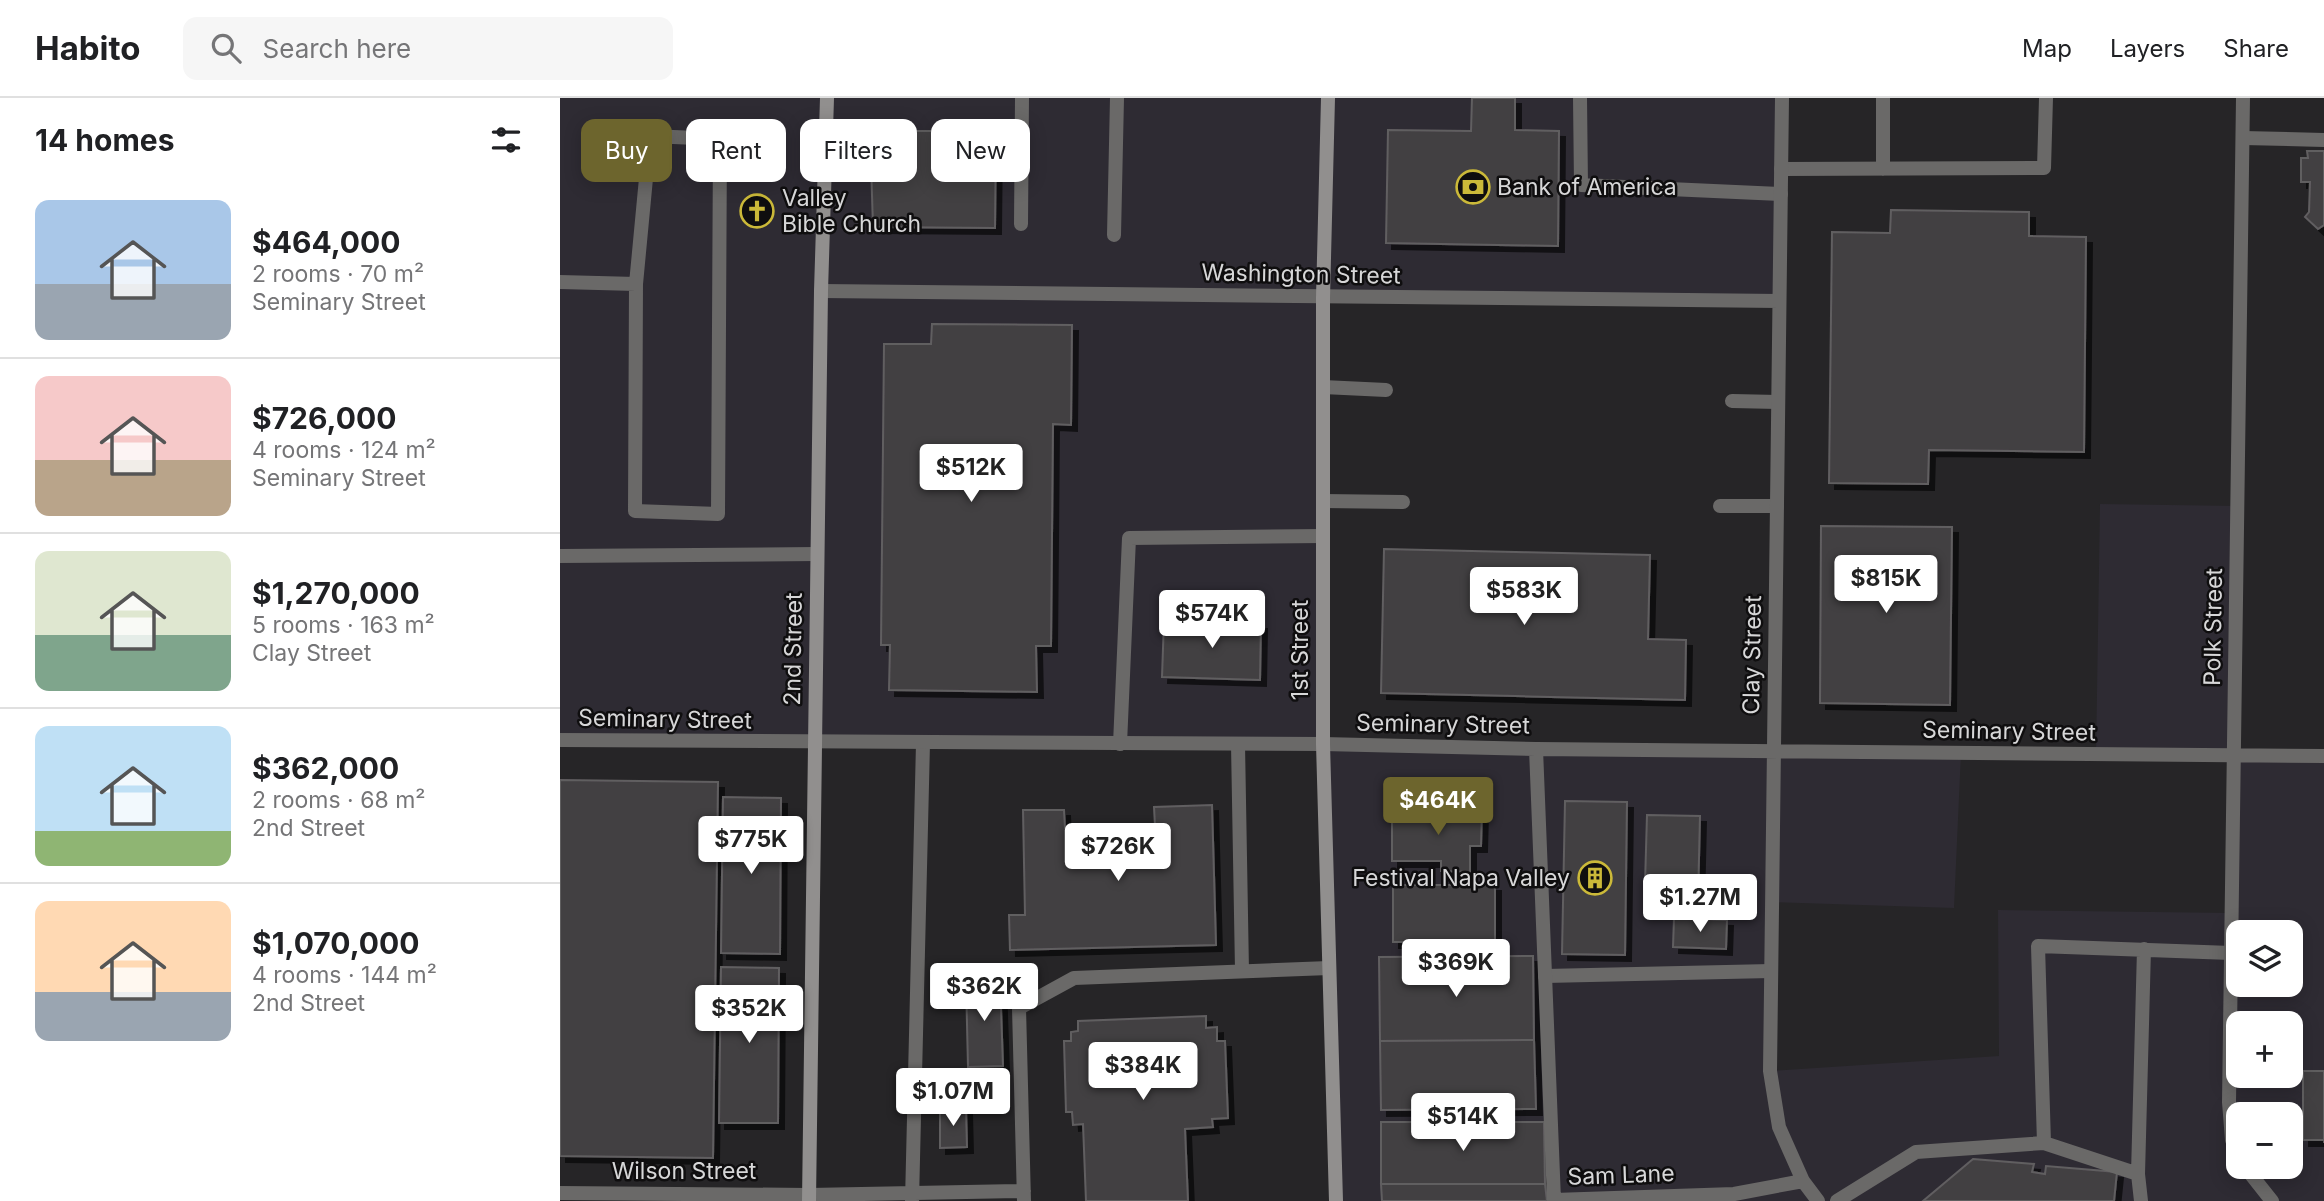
<!DOCTYPE html>
<meta charset="utf-8">
<style>
body{margin:0;font-family:Inter,sans-serif;background:#f6f6f6;color:#202124;height:100vh;display:flex;flex-direction:column;font-size:26px;white-space:nowrap}
*{box-sizing:border-box;margin:0}
p{font-size:23px;color:#757577}
.icon{flex:none;width:38px;height:38px;fill:none;stroke:currentColor;stroke-width:2;stroke-linecap:round;stroke-linejoin:round}
.map{position:relative;flex:1;overflow:hidden}
.side{display:flex;flex-direction:column;background:#fff;width:560px}
.side>*{flex:none}
.guide{position:absolute;left:21px;top:21px;width:665px;height:63px;display:flex;gap:14px}
.fabs{position:absolute;left:1666px;top:822px;display:grid;gap:14px}
.fabs a{display:grid;place-items:center;width:77px;height:77px;border-radius:14px;background:#fff;box-shadow:0 4px 18px #0003;font-size:35px}
.price{position:absolute;translate:-50% -60px;padding:0 16px;border-radius:7px;background:#fff;color:#222;font-size:23px;line-height:46px;filter:drop-shadow(0 2px 4px #0008)}
.price::after{content:'';position:absolute;left:50%;top:42px;width:21px;height:16px;margin-left:-10px;background:inherit;clip-path:polygon(0 0,100% 0,50% 100%)}
.price.current{background:#6d652d;color:#fff}
ul{padding:0;list-style:none}
li{display:flex;align-items:center;gap:21px;height:175px;padding:0 35px}
li+li{border-top:2px solid #e0e0e0}
li span{display:grid;place-items:center;flex:none;width:196px;height:140px;border-radius:14px;color:#555}
li>.icon{margin-inline-start:auto}
span .icon{width:84px;height:84px;fill:#fffc;stroke-width:1}
li b{font-size:30px}
h2{display:flex;justify-content:space-between;align-items:center;height:84px;padding:0 35px;font-size:30px}
.pill{padding:0 24px;border-radius:14px;background:#fff;box-shadow:0 4px 18px #0003;font-size:24px;line-height:63px}
.pill.current{background:#6d652d;color:#fff}
header{display:flex;align-items:center;gap:42px;box-sizing:border-box;height:98px;padding:0 35px;background:#fff;border-bottom:2px solid #e0e0e0}
header strong{font-size:33px}
nav{display:flex;gap:38px;margin-inline-start:auto;font-size:24px}
.search{width:490px;height:63px;background:#f6f6f6;display:flex;align-items:center;gap:18px;box-sizing:border-box;padding:0 24px;border-radius:14px;color:#757577;font-size:26px}
main{display:flex;flex:1;min-height:0}
.map>svg:first-child{display:block}
</style>
<header>
<strong>Habito</strong>
<div class="search"><svg class="icon" aria-label="search" viewBox="0 0 24 24"><circle cx="10" cy="10" r="6"/><path d="M15 15l6 6"/></svg>Search here</div>
<nav><a>Map</a><a>Layers</a><a>Share</a></nav>
</header>
<main>
<section class="side">
<h2>14 homes<svg class="icon" aria-label="filters" viewBox="0 0 24 24"><path d="M4 7h16M4 17h16"/><circle cx="9" cy="7" r="2"/><circle cx="15" cy="17" r="2"/></svg></h2>
<ul>
<li><span style="background:linear-gradient(#a9c7e8 60%,#9aa5b1 0)"><svg class="icon" aria-label="home" viewBox="0 0 24 24"><path d="M3 11l9-7 9 7M6 9v11h12V9"/></svg></span><div><b>$464,000</b><p>2 rooms · 70 m²</p><p>Seminary Street</p></div></li>
<li><span style="background:linear-gradient(#f6c9c9 60%,#b9a48a 0)"><svg class="icon" aria-label="home" viewBox="0 0 24 24"><path d="M3 11l9-7 9 7M6 9v11h12V9"/></svg></span><div><b>$726,000</b><p>4 rooms · 124 m²</p><p>Seminary Street</p></div></li>
<li><span style="background:linear-gradient(#dfe7d0 60%,#7fa58c 0)"><svg class="icon" aria-label="home" viewBox="0 0 24 24"><path d="M3 11l9-7 9 7M6 9v11h12V9"/></svg></span><div><b>$1,270,000</b><p>5 rooms · 163 m²</p><p>Clay Street</p></div></li>
<li><span style="background:linear-gradient(#bfe0f5 75%,#8fb573 0)"><svg class="icon" aria-label="home" viewBox="0 0 24 24"><path d="M3 11l9-7 9 7M6 9v11h12V9"/></svg></span><div><b>$362,000</b><p>2 rooms · 68 m²</p><p>2nd Street</p></div></li>
<li><span style="background:linear-gradient(#ffd9b3 65%,#9aa5b1 0)"><svg class="icon" aria-label="home" viewBox="0 0 24 24"><path d="M3 11l9-7 9 7M6 9v11h12V9"/></svg></span><div><b>$1,070,000</b><p>4 rooms · 144 m²</p><p>2nd Street</p></div></li>
</ul>
</section>
<div class="map">
<svg width="1764" height="1103" viewBox="0 0 1764 1103">
<defs>
<filter id="shadow"><feDropShadow dx="6" dy="6" stdDeviation="0" flood-color="#0009"/></filter>
</defs>
<rect width="100%" height="100%" fill="#262527"/>
<path fill="#2e2b33" fill-rule="evenodd" d="M0 0H1222L1219 203 763 200V646L1401 655 1394 810 1212 804 1210 973 1439 958 1438 812 1672 815 1673 657H1536L1540 406 1678 408 1674 657 1764 658V1103H776L762 646 0 642ZM1678 835H1731V887H1678ZM1678 926H1731V978H1678ZM1678 1017H1731V1069H1678Z"/>
<path fill="#434043" stroke="#615e61" stroke-width="2" filter="url(#shadow)" d="M912 0H955V32L999 33 998 148 826 145 828 32 911 33Z
M310 33H436L435 130 313 129Z
M1747 53H1764V127L1758 131 1745 119 1749 114 1750 84H1741V60H1748Z
M1331 112 1469 114V138L1526 139 1524 354 1369 352 1368 386 1269 385 1272 134 1330 135Z
M372 226 512 227 511 327 493 326 491 548H476L477 594 329 592 330 547H321L324 246H371Z
M1261 428 1392 429 1390 607 1260 605Z
M824 451 1090 457 1088 541 1126 542 1125 602 821 595Z
M604 522 701 525 700 582 602 579Z
M0 682 158 684 153 1060 0 1058Z
M163 699 221 700 220 856 161 855Z
M1005 703 1067 704 1065 857 1002 856Z
M652 707 656 847 450 852 449 817H465L463 712H504L505 730 595 728 594 709Z
M872 710H922L921 748H910V774L881 773V763H832V717H871Z
M1087 717 1140 718 1138 802 1108 801V787L1085 786Z
M833 787H935V844H833Z
M1114 820 1167 822 1166 851 1113 849Z
M973 858 974 942 820 943 819 859Z
M161 869 219 870 218 1025H159Z
M440 881 443 968 408 969 406 883Z
M646 918V930L657 929V943H665L668 1020 652 1021 653 1029 625 1031 628 1103H526L523 1026 513 1027 512 1014H506L504 943H511V934L518 933V923Z
M974 942 976 1011 821 1012 820 943Z
M1743 973H1764V1045V1042H1743Z
M406 1010 407 1049 380 1050V1012Z
M821 1024H984L985 1086H821Z
M1413 1061 1474 1066 1472 1074 1485 1076 1486 1068 1557 1074 1554 1103H1363Z
M821 1086H985L987 1103H822Z"/>
<g fill="none" stroke-linecap="round" stroke-linejoin="round">
<path stroke="#6a6968" stroke-width="14" d="M1020 0 1021 87 1221 96
M90 38 160 41 158 416 75 413 76 186Z
M1683 40 1764 42
M1221 71 1484 70 1486 0
M1323 71V0
M461 126 462 0
M554 137 557 0
M0 184 76 186
M763 289 826 292
M1172 303 1218 304
M763 403 843 404
M1160 408H1217
M0 458 257 456
M560 646 569 440 763 438
M678 646 682 873
M985 878 1211 873
M1484 1045 1578 1076
M249 1097 464 1093
M352 1103 363 645
M464 1103 459 910 514 880 769 870
M1277 1103 1356 1054 1484 1045 1478 848 1671 855
M1581 1103 1578 1076 1584 851"/>
<path stroke="#6a6968" stroke-width="14" d="M1222 0 1210 973 1219 1029 1243 1083 1258 1103
M261 193 1219 203
M0 642 763 646 976 651 1764 658
M976 651 994 1102 1174 1096 1243 1083
M1678 1057 1672 1042 1669 1004 1683 0
M1685 1069 1712 1103
M0 1095 249 1097"/>
<path stroke="#918f8e" stroke-width="14" d="M768 0 763 200V646L776 1103
M249 1103 261 193 267 0"/>
</g>
<defs>
<symbol id="bank-ring" viewBox="-11 -11 22 22"><circle r="9.5" fill="#0f0e0f" stroke="#cbb939" stroke-width="1.5"/><path d="M-6-4H6V4H-6ZM0-2.3a2.3 2.3 0 1 0 0 4.6a2.3 2.3 0 1 0 0-4.6Z" fill="#cbb939"/></symbol>
<symbol id="church-ring" viewBox="-11 -11 22 22"><circle r="9.5" fill="#0f0e0f" stroke="#cbb939" stroke-width="1.5"/><path d="M-1.2-6h2.4v3.5h3.3v2.4h-3.3V6h-2.4V-.1h-3.3v-2.4h3.3Z" fill="#cbb939"/></symbol>
<symbol id="building-ring" viewBox="-11 -11 22 22"><circle r="9.5" fill="#0f0e0f" stroke="#cbb939" stroke-width="1.5"/><path d="M-4-6H4V6H1V3H-1V6H-4ZM-2.5-4.3h1.7v1.8h-1.7ZM.8-4.3h1.7v1.8H.8ZM-2.5-1h1.7V.8h-1.7ZM.8-1h1.7V.8H.8Z" fill="#cbb939"/></symbol>
</defs>
<g fill-rule="evenodd">
<use href="#bank-ring" x="894" y="70" width="38" height="38"/>
<use href="#church-ring" x="178" y="94" width="38" height="38"/>
<use href="#building-ring" x="1016" y="761" width="38" height="38"/>
</g>
<g text-anchor="middle" stroke-width="5" stroke-linejoin="round" paint-order="stroke">
<g font-size="23" fill="#d7d7d8" stroke="#0f0e0f" text-anchor="start">
<text x="937" y="97">Bank of America</text>
<text x="222" y="108">Valley<tspan x="222" dy="26">Bible Church</tspan></text>
<text x="1010" y="788" text-anchor="end">Festival Napa Valley</text>
</g>
<g font-size="23" fill="#d7d7d8" stroke="#0f0e0f">
<text transform="translate(741 176) rotate(1)" y="8">Washington Street</text>
<text transform="translate(1653 529) rotate(-89)" y="8">Polk Street</text>
<text transform="translate(233 551) rotate(-89)" y="8">2nd Street</text>
<text transform="translate(740 552) rotate(-90)" y="8">1st Street</text>
<text transform="translate(1192 557) rotate(-89)" y="8">Clay Street</text>
<text transform="translate(105 621) rotate(1)" y="8">Seminary Street</text>
<text transform="translate(883 626) rotate(1)" y="8">Seminary Street</text>
<text transform="translate(1449 633) rotate(1)" y="8">Seminary Street</text>
<text x="124" y="1081">Wilson Street</text>
<text transform="translate(1061 1077) rotate(-2)" y="8">Sam Lane</text>
</g>
</g>
</svg>
<div class="fabs">
<a><svg class="icon" aria-label="layers" viewBox="0 0 24 24"><path d="M12 4l9 5-9 5-9-5zM3 14l9 5 9-5"/></svg></a>
<a>+</a>
<a>−</a>
</div>
<b class="price" style="left:411px;top:406px">$512K</b>
<b class="price" style="left:1326px;top:517px">$815K</b>
<b class="price" style="left:964px;top:529px">$583K</b>
<b class="price" style="left:652px;top:552px">$574K</b>
<b class="price current" style="left:878px;top:739px">$464K</b>
<b class="price" style="left:191px;top:778px">$775K</b>
<b class="price" style="left:558px;top:785px">$726K</b>
<b class="price" style="left:1140px;top:836px">$1.27M</b>
<b class="price" style="left:896px;top:901px">$369K</b>
<b class="price" style="left:424px;top:925px">$362K</b>
<b class="price" style="left:189px;top:947px">$352K</b>
<b class="price" style="left:583px;top:1004px">$384K</b>
<b class="price" style="left:393px;top:1030px">$1.07M</b>
<b class="price" style="left:903px;top:1055px">$514K</b>
<div class="guide">
<a class="pill current">Buy</a>
<a class="pill">Rent</a>
<a class="pill">Filters</a>
<a class="pill">New</a>
</div>
</div>
</main>
